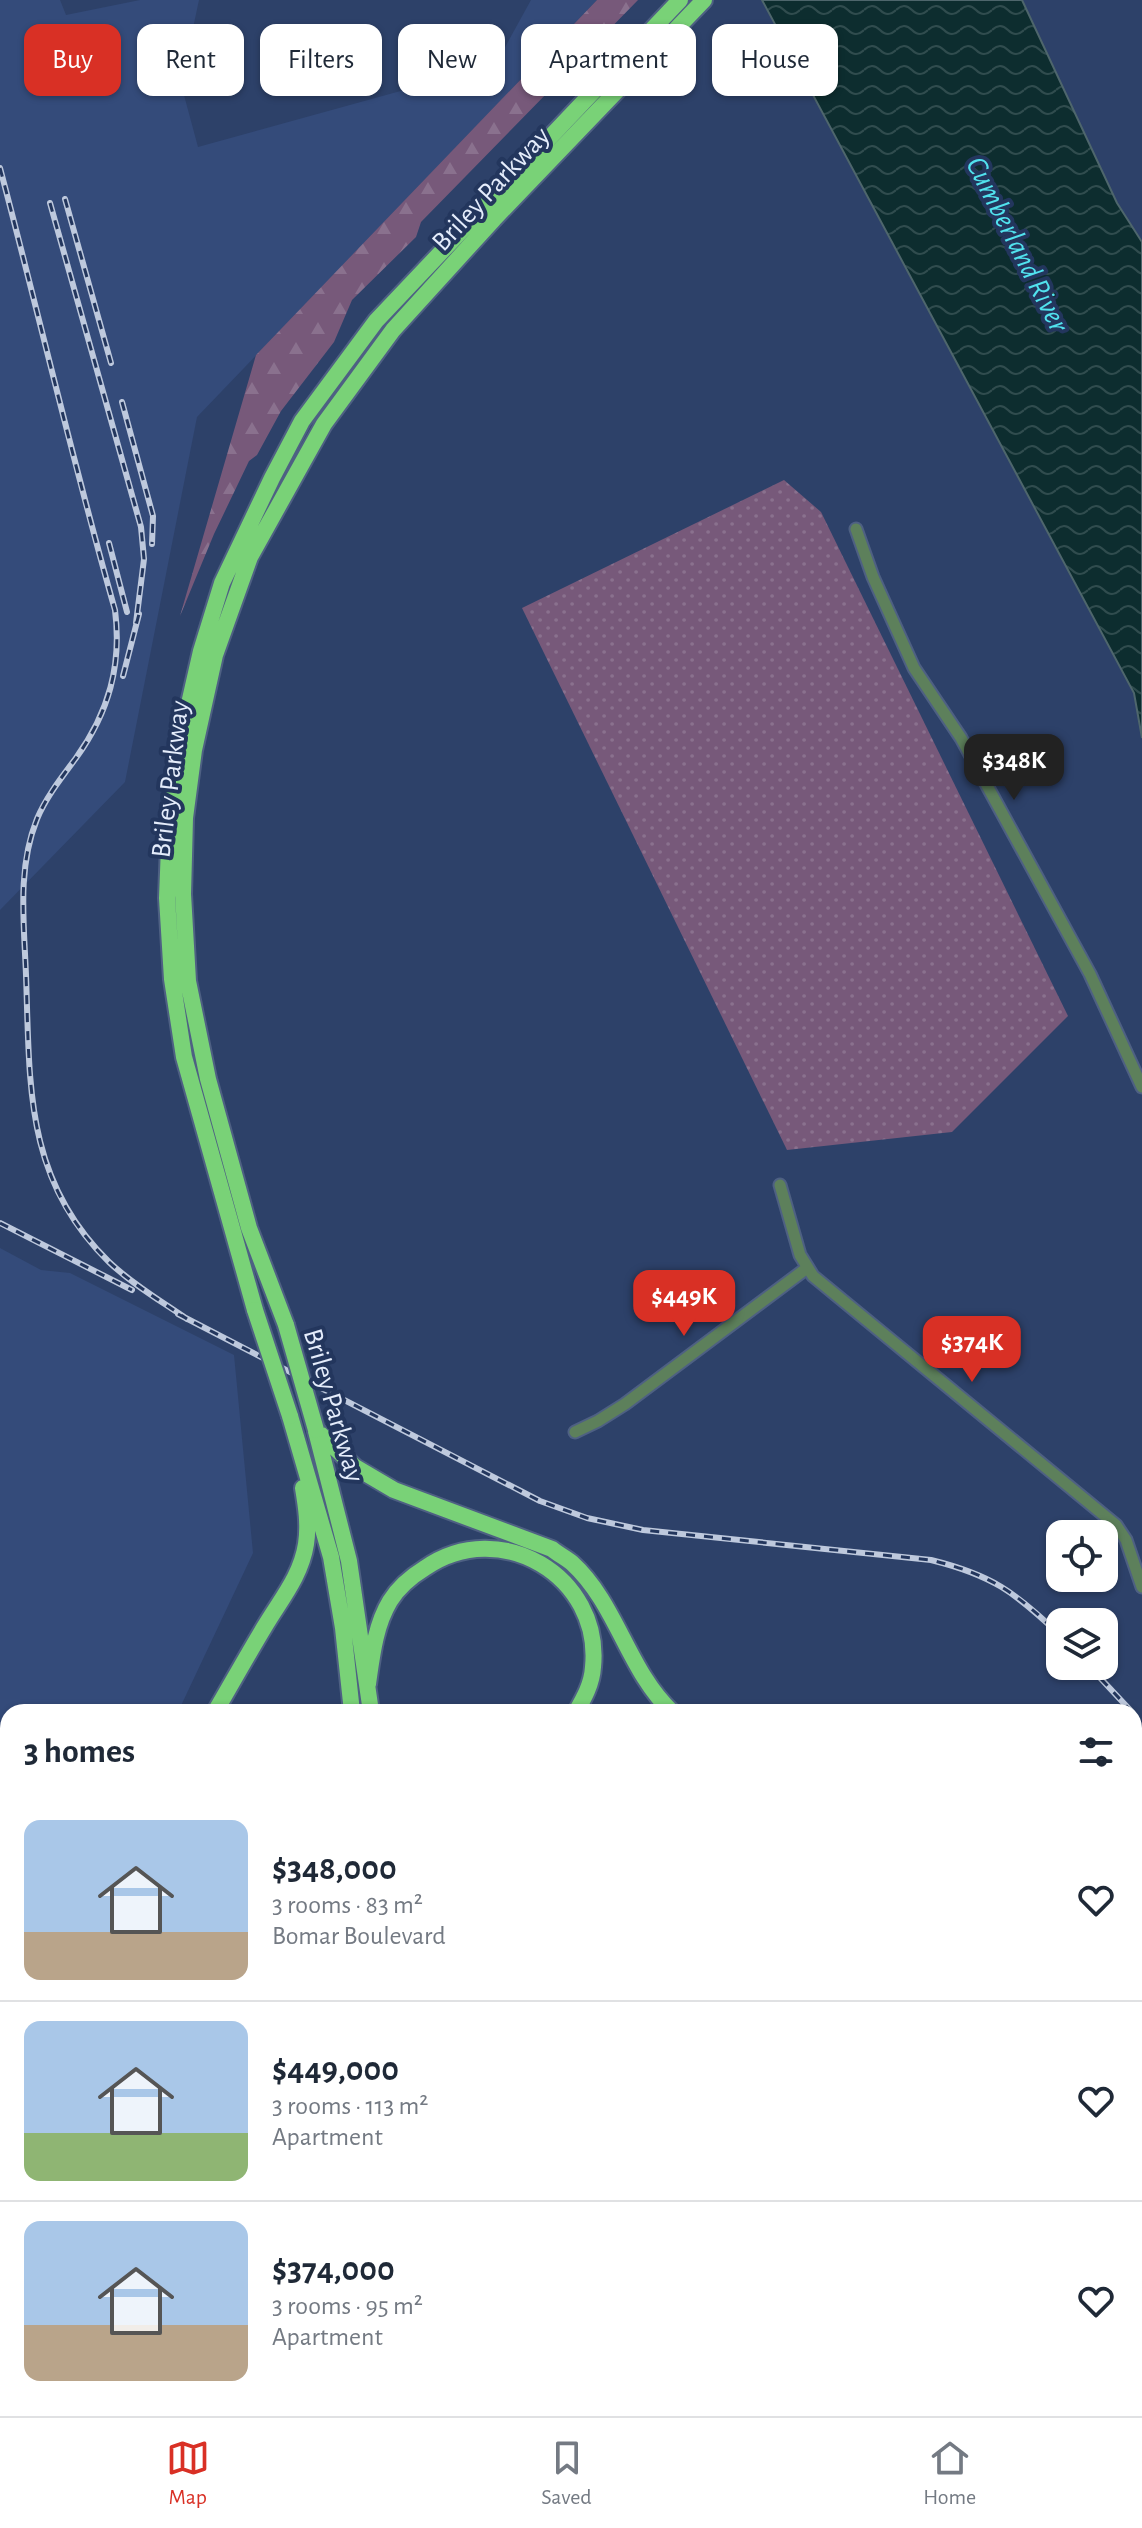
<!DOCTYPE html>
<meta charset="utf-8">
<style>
body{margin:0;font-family:"Alegreya Sans",sans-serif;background:#f6f6f7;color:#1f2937;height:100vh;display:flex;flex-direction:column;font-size:30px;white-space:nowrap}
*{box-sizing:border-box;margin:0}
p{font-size:26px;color:#747a83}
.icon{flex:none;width:44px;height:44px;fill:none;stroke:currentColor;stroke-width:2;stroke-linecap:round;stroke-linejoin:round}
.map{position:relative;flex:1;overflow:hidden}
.details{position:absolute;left:0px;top:1704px;width:1142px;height:712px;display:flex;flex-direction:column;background:#fff;border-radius:24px 24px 0 0;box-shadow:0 2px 6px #0004}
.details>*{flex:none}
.top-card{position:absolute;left:24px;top:24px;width:1094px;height:72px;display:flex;gap:16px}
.fabs{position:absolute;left:1046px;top:1520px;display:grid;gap:16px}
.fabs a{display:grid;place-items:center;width:72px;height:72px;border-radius:16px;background:#fff;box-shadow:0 2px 6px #0004;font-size:40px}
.price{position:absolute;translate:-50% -68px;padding:0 18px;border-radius:16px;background:#d93025;color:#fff;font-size:26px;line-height:52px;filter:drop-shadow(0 2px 4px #0008)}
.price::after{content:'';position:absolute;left:50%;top:48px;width:24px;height:18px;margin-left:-12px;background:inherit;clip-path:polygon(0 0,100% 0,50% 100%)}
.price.current{background:#222;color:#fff}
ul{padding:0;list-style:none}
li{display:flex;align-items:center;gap:24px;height:200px;padding:0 24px}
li+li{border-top:2px solid #e0e1e3}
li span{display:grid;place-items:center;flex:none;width:224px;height:160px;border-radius:16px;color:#555}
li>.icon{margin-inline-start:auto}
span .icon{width:96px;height:96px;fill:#fffc;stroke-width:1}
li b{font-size:34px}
h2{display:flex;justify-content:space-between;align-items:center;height:96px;padding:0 24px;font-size:34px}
.tag{padding:0 28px;border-radius:16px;background:#fff;box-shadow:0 2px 6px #0004;font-size:28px;line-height:72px}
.tag.current{background:#d93025;color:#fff}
.menu{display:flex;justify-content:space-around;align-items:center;height:112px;border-top:2px solid #e0e1e3;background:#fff;font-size:22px;color:#747a83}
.menu a{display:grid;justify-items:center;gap:4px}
.menu .current{color:#d93025}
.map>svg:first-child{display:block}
</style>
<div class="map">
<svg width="1142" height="2416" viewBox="0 0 1142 2416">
<defs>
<pattern id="grass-dots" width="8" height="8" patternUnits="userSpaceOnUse" patternTransform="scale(2)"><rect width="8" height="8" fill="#77597a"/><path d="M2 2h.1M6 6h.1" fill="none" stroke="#8a718e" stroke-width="1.8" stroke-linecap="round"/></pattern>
<pattern id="forest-firs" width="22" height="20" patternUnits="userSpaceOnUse" patternTransform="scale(2)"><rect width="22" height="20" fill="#77597a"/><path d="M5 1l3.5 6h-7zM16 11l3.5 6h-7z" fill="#8a718e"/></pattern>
<pattern id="water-waves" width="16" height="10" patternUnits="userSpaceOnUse" patternTransform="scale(2)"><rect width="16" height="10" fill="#0d2d2f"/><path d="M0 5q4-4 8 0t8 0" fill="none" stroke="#304c4e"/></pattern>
</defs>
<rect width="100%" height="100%" fill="#2d4169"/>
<path fill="#344b7a" d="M0 0H60L66 15 140 0H199L181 84 198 147 491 66 498 60 531 0H597L197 417 125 782 0 910Z
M0 1248 41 1270 70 1273 234 1355 253 1553 178 1712H8V1763L0 1762Z
M0 1851 8 1852V2406L0 2411Z
M1142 2068V2274L1134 2269V2075Z
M475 2408H723L731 2416H465Z"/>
<path fill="url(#grass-dots)" d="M784 480 821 512 1068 1016 952 1132 787 1150 522 608Z"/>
<path fill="url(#forest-firs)" d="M597 0H638L421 222 416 237 352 300 334 342 281 411 257 455 249 461 214 534 180 616 256 355Z"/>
<path fill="url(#water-waves)" stroke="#4e666c" stroke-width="2" d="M762 0H1022L1117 203 1142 242V738L1134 693Z
M66 2408H214L221 2416H53Z"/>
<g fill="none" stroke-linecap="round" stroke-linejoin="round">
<defs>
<path id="minor" d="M856 529 873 577 914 668 961 738 1090 974 1142 1087
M780 1185 800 1255 813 1276 1116 1525 1126 1540 1142 1587
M575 1432 598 1421 625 1404 807 1268
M0 1862 8 1864
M1134 2359 1142 2348
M1093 2416 1099 2408"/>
<path id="major" d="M1134 1764 1142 1770
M0 1812H8
M0 1832H8"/>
<path id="highway" d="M255 1310 184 1057 172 979 167 898 170 821 183 730 201 651 222 583 272 478 302 421 376 321 680 0
M286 1325 249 1228 208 1079 188 981 183 894 185 818 194 750 215 655 250 557 324 424 393 330 494 219 704 0
M290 1416 331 1557 343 1628 352 1712
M316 1430 355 1467 394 1490 552 1549C558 1554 566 1558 572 1563 617 1604 628 1671 672 1712
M316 1431 349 1561 371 1712
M368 1684C372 1656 375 1626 390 1601 398 1588 412 1576 425 1568 500 1516 602 1576 593 1667 592 1684 584 1698 576 1712
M215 1712C232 1683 248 1654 265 1626 281 1599 301 1576 306 1544 309 1525 306 1506 303 1488
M307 2416 308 2408
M331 2416 332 2408"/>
</defs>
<use href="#minor" stroke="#4e6083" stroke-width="15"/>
<use href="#major" stroke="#4e6083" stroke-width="18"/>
<use href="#highway" stroke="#4e6083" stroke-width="20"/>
<use href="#minor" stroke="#5d805b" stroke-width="11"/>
<use href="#major" stroke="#72bb70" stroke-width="14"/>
<use href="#highway" stroke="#79d277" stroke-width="16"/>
<defs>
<path id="rail" d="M0 168C39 315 73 463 115 610 122 665 109 712 76 758 62 777 46 797 37 819 17 869 24 922 26 975 30 1084 24 1179 109 1262 132 1284 161 1301 187 1319
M65 199 111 363
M50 203 141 527 144 559 136 623
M122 402 153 516 152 544
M109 543 127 612
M123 676 139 614
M0 1223 132 1290
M178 1314 540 1501 587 1518 643 1530 931 1560C992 1575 1015 1592 1060 1635
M1089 1666 1132 1712"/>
</defs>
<use href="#rail" stroke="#bec9dd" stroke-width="6"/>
<use href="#rail" stroke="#23365d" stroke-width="3" stroke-dasharray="9" stroke-linecap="butt"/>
<defs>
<path id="highway-bridge" d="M255 1310 290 1416
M286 1325 316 1430"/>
</defs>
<use href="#highway-bridge" stroke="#4e6083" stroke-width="20" stroke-linecap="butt"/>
<use href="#highway-bridge" stroke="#79d277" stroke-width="16"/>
</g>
<g text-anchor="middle" stroke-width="8" stroke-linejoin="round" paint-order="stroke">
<g font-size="28" fill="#e4ecfb" stroke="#23365d">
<text transform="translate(490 188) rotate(-47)" y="10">Briley Parkway</text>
<text transform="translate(169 779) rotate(-83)" y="10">Briley Parkway</text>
<text transform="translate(335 1405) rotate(74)" y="10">Briley Parkway</text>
</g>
<g font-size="30" font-style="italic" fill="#51e2ee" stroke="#23365d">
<text transform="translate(1018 244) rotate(63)" y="10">Cumberland River</text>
</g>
</g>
</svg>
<div class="fabs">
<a><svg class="icon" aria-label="locate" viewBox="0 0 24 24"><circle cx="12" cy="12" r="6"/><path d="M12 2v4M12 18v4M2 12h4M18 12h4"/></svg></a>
<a><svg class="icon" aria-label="layers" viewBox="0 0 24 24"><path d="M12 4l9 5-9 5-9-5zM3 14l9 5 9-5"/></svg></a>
</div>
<b class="price current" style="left:1014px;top:802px">$348K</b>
<b class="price" style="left:684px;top:1338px">$449K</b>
<b class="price" style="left:972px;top:1384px">$374K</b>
<div class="top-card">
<a class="tag current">Buy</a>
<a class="tag">Rent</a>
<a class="tag">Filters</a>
<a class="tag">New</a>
<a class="tag">Apartment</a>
<a class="tag">House</a>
</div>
<section class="details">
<h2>3 homes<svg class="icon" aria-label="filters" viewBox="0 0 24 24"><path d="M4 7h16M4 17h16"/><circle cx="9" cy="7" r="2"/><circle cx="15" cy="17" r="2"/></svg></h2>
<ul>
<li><span style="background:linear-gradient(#a9c7e8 70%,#b9a48a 0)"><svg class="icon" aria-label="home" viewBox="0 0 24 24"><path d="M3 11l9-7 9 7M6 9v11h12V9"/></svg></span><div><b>$348,000</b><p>3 rooms · 83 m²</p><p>Bomar Boulevard</p></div><svg class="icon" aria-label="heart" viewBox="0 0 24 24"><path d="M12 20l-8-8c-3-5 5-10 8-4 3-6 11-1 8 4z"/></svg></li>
<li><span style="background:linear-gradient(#a9c7e8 70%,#8fb573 0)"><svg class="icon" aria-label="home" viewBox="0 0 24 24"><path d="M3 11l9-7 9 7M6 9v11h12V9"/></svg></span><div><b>$449,000</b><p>3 rooms · 113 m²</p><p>Apartment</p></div><svg class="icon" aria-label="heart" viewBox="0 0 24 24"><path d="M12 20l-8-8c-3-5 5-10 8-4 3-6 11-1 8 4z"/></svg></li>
<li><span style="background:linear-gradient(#a9c7e8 65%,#b9a48a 0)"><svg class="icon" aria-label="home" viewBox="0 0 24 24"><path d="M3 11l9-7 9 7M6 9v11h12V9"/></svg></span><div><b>$374,000</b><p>3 rooms · 95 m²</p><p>Apartment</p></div><svg class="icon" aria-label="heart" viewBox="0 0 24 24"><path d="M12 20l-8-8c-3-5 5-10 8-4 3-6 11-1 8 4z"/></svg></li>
</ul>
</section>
</div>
<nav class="menu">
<a class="current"><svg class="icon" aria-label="map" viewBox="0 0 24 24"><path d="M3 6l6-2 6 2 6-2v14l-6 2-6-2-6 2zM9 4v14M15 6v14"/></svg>Map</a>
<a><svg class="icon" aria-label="saved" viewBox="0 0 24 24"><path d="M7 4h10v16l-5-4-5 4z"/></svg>Saved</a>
<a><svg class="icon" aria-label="home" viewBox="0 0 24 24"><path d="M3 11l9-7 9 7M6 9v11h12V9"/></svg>Home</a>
</nav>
